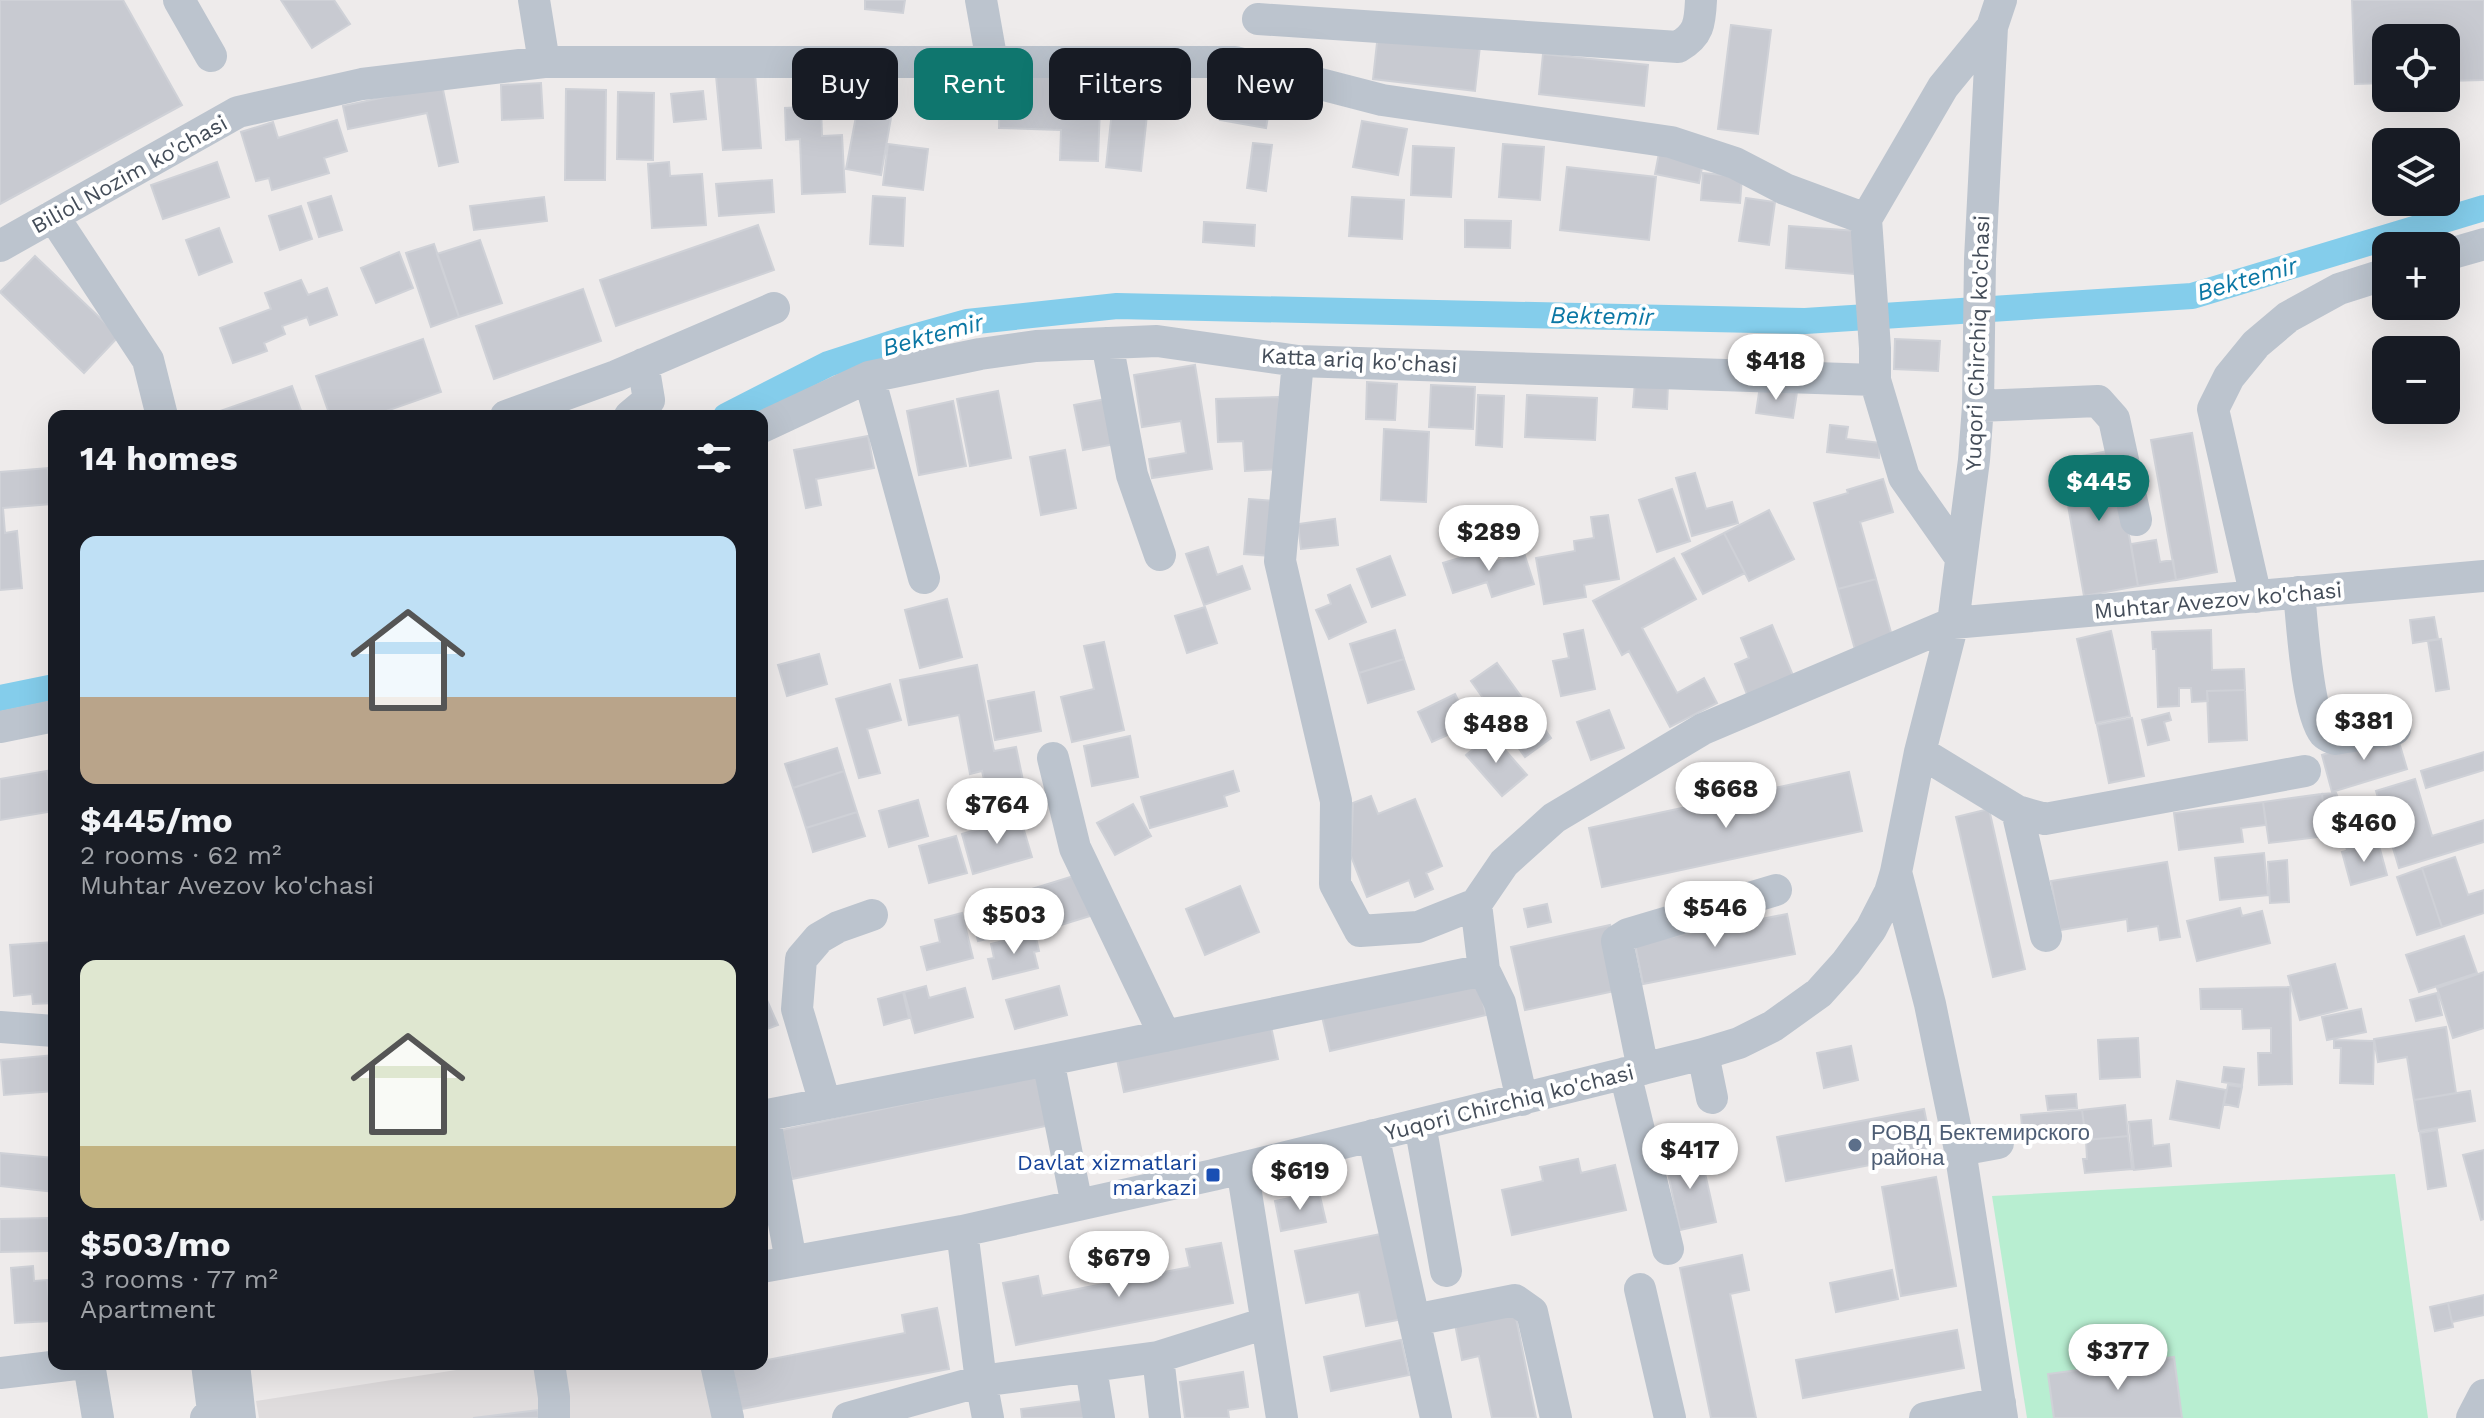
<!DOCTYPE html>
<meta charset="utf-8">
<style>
body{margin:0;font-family:"Work Sans",sans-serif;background:#20242c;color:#f1f3f6;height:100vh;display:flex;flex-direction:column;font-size:30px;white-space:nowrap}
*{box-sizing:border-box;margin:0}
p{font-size:26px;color:#9ea1a6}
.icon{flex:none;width:44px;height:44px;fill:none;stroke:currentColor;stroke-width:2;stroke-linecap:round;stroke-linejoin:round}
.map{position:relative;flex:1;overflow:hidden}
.drawer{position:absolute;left:48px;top:410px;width:720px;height:960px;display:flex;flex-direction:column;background:#171b24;border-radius:16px;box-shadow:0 8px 32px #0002}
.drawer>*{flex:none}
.top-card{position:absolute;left:792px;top:48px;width:760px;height:72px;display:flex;gap:16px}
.controls{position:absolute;left:2372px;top:24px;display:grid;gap:16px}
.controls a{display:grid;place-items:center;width:88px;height:88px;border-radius:16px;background:#171b24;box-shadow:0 8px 32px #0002;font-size:40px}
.price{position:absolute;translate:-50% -68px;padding:0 18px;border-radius:28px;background:#fff;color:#222;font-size:26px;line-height:52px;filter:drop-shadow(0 2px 4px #0008)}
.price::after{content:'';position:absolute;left:50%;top:48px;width:24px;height:18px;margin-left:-12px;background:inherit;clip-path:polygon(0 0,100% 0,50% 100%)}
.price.active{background:#0f766e;color:#fff}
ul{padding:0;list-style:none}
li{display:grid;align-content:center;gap:16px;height:424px;padding:0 32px}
li span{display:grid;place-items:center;height:248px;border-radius:16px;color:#555}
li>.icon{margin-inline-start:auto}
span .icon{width:144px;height:144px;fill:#fffc;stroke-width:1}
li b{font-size:34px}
h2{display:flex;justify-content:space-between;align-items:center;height:96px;padding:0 32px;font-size:34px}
.pill{padding:0 28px;border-radius:16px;background:#171b24;box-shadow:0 8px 32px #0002;font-size:28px;line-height:72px}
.pill.active{background:#0f766e;color:#fff}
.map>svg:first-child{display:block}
</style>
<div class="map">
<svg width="2484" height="1418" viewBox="0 0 2484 1418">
<rect width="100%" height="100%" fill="#eeebeb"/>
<path fill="#dfdcdd" d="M495 1364H707L720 1418H259L256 1401Z"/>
<path fill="#b8eed1" d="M2395 1174 2428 1418H2027L1992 1196Z"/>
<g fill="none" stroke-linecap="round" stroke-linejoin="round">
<path stroke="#84cdeb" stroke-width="26" d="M726 416 828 364 899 341 967 322 1117 306 1805 321 2192 296 2484 208
M0 698 54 687"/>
</g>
<path fill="#c8cad1" stroke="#cfd1d7" stroke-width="2" d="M0 0H123L182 105 0 204Z
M281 0H334L350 24 312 48Z
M865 0H905L903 13 865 9Z
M2352 0H2484V80L2446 81V38H2386V83L2355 84Z
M1731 25 1771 30 1758 134 1718 129Z
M1378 34 1480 46 1475 91 1373 79Z
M1543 54 1648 65 1644 106 1539 94Z
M755 73 761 148 723 150 716 76Z
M1000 75 1101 78 1098 161 1060 160 1061 130 999 128Z
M1154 81 1185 86 1180 113 1149 108Z
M1241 82 1273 88 1266 128 1220 120 1226 87 1240 90Z
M541 83 543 118 502 120 501 85Z
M442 85 458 162 439 166 427 113 348 129 343 106Z
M566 89 606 90 605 180H565Z
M703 91 706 119 674 122 671 94Z
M618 92 654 93 653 160 617 159Z
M821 106 822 136 842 135 845 192 802 194 800 139 786 140 785 108Z
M858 106 892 112 881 175 846 169Z
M1112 111 1147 115 1141 171 1106 167Z
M337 120 347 151 324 158 329 173 272 190 269 178 256 181 241 132 273 122 278 138Z
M1362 121 1407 129 1398 175 1353 167Z
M1253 143 1272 145 1266 191 1247 188Z
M888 144 928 149 923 190 883 185Z
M1503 144 1544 147 1540 200 1499 197Z
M1413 146 1454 148 1451 197 1411 195Z
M1660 148 1704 157 1699 183 1655 174Z
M217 162 229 197 163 219 151 185Z
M669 162 670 176 702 174 706 225 652 228 648 164Z
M1567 167 1656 177 1649 240 1560 230Z
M1703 173 1742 177 1740 203 1701 200Z
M772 180 774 212 719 216 716 184Z
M331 196 342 230 319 237 308 203Z
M873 196 905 198 903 246 870 244Z
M544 197 547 221 474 230 470 206Z
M1352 197 1404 200 1402 239 1349 236Z
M1746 198 1775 202 1769 245 1739 241Z
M301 206 312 239 280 250 269 216Z
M1465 220 1511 221 1510 248 1465 247Z
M1204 222 1255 225 1254 246 1203 242Z
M758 225 774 270 616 326 600 280Z
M1789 226 1857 231 1854 274 1786 268Z
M219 228 232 262 199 275 186 240Z
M480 240 502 303 459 317 437 254Z
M434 244 459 317 431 327 406 253Z
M399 252 413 288 376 303 361 268Z
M35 256 119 336 84 373 0 292Z
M301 280 308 295 327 288 337 315 310 325 307 317 282 326 285 334 264 343 267 351 233 363 220 328 271 309 265 293Z
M583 289 601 341 494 379 476 326Z
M423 339 441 392 372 416H330L316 376Z
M1895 339 1940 341 1938 371 1894 369Z
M1195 365 1212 469 1152 478 1149 459 1186 453 1181 421 1142 427 1134 375Z
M1367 382 1397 384 1395 420 1366 419Z
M1635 382 1668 384 1667 409 1633 407Z
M1431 385 1475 387 1473 429 1429 427Z
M292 386 303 416H206Z
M1760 386 1797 392 1793 418 1756 413Z
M998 391 1011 458 970 466 957 399Z
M1478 395 1504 396 1502 447 1476 445Z
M1527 395 1597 398 1595 440 1525 437Z
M1279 397 1282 469 1245 471 1243 441 1218 442 1216 399Z
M1106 399 1115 444 1083 450 1074 405Z
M953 401 966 466 919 475 907 411Z
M1830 425 1848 427 1846 439 1880 443 1879 458 1827 452Z
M1384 429 1429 432 1426 502 1381 500Z
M2192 433 2217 572 2176 580 2151 440Z
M868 436 874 468 816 479 821 505 806 508 794 450Z
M1065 450 1076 508 1041 515 1030 457Z
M2114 450 2138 586 2084 596 2060 460Z
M48 468 51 504 3 508 5 533 17 531 22 588 0 590V472Z
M1695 473 1706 509 1732 502 1738 523 1692 536 1676 478Z
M1883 479 1893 512 1860 522 1876 579 1838 589 1814 503 1848 493 1847 490Z
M1672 489 1690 541 1657 552 1639 500Z
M1249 499 1277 501 1273 556 1244 554Z
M1769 510 1794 559 1749 581 1724 533Z
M1608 515 1619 579 1584 585 1586 597 1544 604 1536 558 1575 551 1574 541 1594 538 1591 517Z
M1335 519 1338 545 1301 549 1298 524Z
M1724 533 1745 573 1703 594 1682 554Z
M2156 540 2160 562 2173 560 2176 580 2138 586 2131 544Z
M1208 547 1217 575 1242 566 1250 589 1204 605 1186 554Z
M1483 551 1487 564 1524 553 1534 584 1492 597 1487 582 1453 593 1443 563Z
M1390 556 1405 595 1372 607 1357 569Z
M1674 558 1696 599 1642 628 1677 693 1704 678 1717 703 1670 727 1629 651 1622 655 1593 601Z
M1876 579 1894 643 1856 653 1838 589Z
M1350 585 1366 622 1329 639 1316 610 1331 604 1328 595Z
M947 599 962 657 920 668 905 610Z
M1205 607 1217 643 1187 653 1175 616Z
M2434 617 2438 639 2413 643 2410 620Z
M1772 625 1794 678 1748 697 1735 664 1749 658 1741 638Z
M1395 630 1404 659 1359 673 1350 644Z
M1583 630 1595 689 1561 696 1553 661 1569 658 1564 634Z
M2211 630 2212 670 2244 669 2245 690 2207 691 2208 701 2192 702 2191 688H2179V706L2158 707 2156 649H2153L2152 632Z
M2111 631 2130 716 2096 723 2077 639Z
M2441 639 2449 689 2436 691 2428 641Z
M1104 642 1124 730 1072 742 1061 697 1094 689 1084 646Z
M819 654 827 684 787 696 778 665Z
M1404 659 1414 689 1368 703 1359 673Z
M1497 663 1551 738 1525 757 1471 681Z
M977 665 994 751 1016 747 1025 790 988 797 982 771 970 774 959 715 909 725 900 680Z
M890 684 901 720 867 729 880 773 859 778 836 699Z
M2245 690 2247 740 2209 742 2207 691Z
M1034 692 1041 731 995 740 988 701Z
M1455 694 1470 725 1432 742 1418 712Z
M1609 710 1624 748 1591 760 1577 722Z
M2169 713 2171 720 2164 722 2169 740 2148 745 2142 720Z
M2132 718 2144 776 2109 783 2097 725Z
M2396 732 2407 769 2332 792 2322 755Z
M1491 734 1527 775 1502 796 1466 755Z
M1130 736 1138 777 1092 786 1084 746Z
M837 748 844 771 793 788 785 764Z
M2484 752V770L2426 788 2421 771Z
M47 771 54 811 0 820V779Z
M844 771 857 812 806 828 793 788Z
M1233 771 1239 791 1224 796 1227 806 1150 828 1141 797Z
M1849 772 1862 831 1602 887 1589 828Z
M2415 779 2432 836 2484 820V842L2399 868 2376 791Z
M2336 793 2341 805 2358 800 2374 842 2347 850 2339 825 2326 828 2322 794Z
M2322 794 2327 836 2269 843 2263 802Z
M1371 796 1378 814 1415 799 1442 866 1426 873 1433 889 1415 897 1409 880 1367 897 1351 856 1353 803Z
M918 800 928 836 889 847 879 811Z
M2263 802 2266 825 2241 828 2243 842 2179 850 2174 813Z
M1133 804 1151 836 1115 855 1097 823Z
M1989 809 2025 969 1993 977 1956 817Z
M857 812 865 836 813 852 806 828Z
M1020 817 1032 857 973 874 962 834Z
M956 836 967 873 929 883 919 846Z
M2378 842 2387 875 2351 885 2342 852Z
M2264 853 2268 895 2220 900 2215 858Z
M2455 857 2468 895 2484 890V913L2442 927 2422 868Z
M2287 860 2289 902 2270 903 2268 862Z
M2167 862 2180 937 2160 940 2158 926 2128 931 2127 919 2060 930 2051 881Z
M2422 868 2442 927 2417 935 2397 877Z
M1080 874 1093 915 1045 930 1032 889Z
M1240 886 1259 932 1205 955 1186 909Z
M1025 904 1031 929 978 941 972 917Z
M1547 904 1551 922 1528 927 1524 909Z
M2240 908 2242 916 2262 911 2270 943 2197 961 2187 921Z
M962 913 973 958 927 970 921 947 940 942 935 920Z
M1787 914 1795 954 1643 984 1635 944Z
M1610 925 1624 989 1525 1010 1511 947Z
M1035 933 1039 951 1034 952 1038 968 993 979 988 959 994 958 991 944Z
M2464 936 2477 973 2419 992 2406 955Z
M54 942V1003L33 1004 32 994 14 996 10 945Z
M2335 964 2347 1008 2300 1020 2288 976Z
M2484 972V1028L2453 1038 2437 988Z
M1477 977 1486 1015 1330 1051 1321 1012Z
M926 986 929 998 965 988 973 1017 915 1033 904 992Z
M1059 986 1067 1015 1015 1029 1006 1000Z
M2290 987 2292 1084 2259 1085 2258 1053H2271V1028L2243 1029 2242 1009H2201L2200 989Z
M762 989 778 1025 762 1031Z
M903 992 909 1018 884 1025 878 999Z
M2437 993 2442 1015 2416 1021 2410 1000Z
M2361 1009 2366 1032 2327 1040 2322 1017Z
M1270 1022 1278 1059 1124 1092 1116 1055Z
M2446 1027 2456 1093 2414 1100 2407 1057 2378 1062 2374 1039Z
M2138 1038 2140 1077 2100 1079 2098 1040Z
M2334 1040 2374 1041 2373 1084 2340 1083 2341 1048H2334Z
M1851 1046 1858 1080 1824 1088 1817 1053Z
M54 1055V1091L4 1095 1 1060Z
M2224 1067 2244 1069 2242 1085 2222 1082Z
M1044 1075 1055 1124 792 1179 782 1130Z
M2177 1081 2226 1090 2219 1128 2170 1119Z
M2228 1085 2242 1087 2238 1107 2224 1104Z
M2470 1091 2475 1121 2419 1131 2414 1100Z
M2076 1094 2077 1108 2048 1110 2046 1096Z
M2125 1105 2128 1136 2086 1140 2082 1110Z
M1924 1109 1933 1153 1786 1181 1777 1137Z
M2082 1110 2085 1132 2023 1139 2021 1115Z
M2151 1120 2153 1146 2169 1144 2171 1166 2134 1170 2129 1122Z
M2437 1130 2446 1186 2428 1189 2420 1133Z
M2128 1136 2132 1169 2085 1173 2083 1159H2087L2086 1140Z
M2484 1150V1219L2481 1220 2463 1155Z
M1700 1151 1716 1222 1680 1230 1665 1159Z
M0 1153 54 1158V1192L0 1186Z
M1578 1159 1581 1173 1615 1165 1626 1210 1512 1235 1502 1190 1543 1181 1540 1167Z
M1936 1177 1956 1286 1901 1296 1882 1187Z
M1319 1192 1326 1222 1281 1231 1275 1201Z
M48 1218 49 1251 0 1252V1219Z
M1386 1233 1403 1319 1366 1326 1359 1292 1306 1303 1295 1251Z
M1221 1243 1233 1303 1016 1345 1003 1283 1038 1276 1042 1296 1190 1267 1186 1249Z
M1742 1255 1749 1290 1730 1294 1756 1418H1711L1680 1268Z
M33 1266 34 1281 47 1280 51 1321 15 1323 11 1268Z
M1892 1270 1898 1299 1836 1312 1830 1283Z
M2484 1295V1315L2452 1322 2448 1303Z
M2448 1303 2453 1327 2435 1331 2430 1307Z
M937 1308 949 1369 731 1411 722 1364H762V1361L905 1333 902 1315Z
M1515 1313 1536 1418H1492L1479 1356 1462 1360 1455 1324Z
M1957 1330 1964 1368 1803 1398 1796 1360Z
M1401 1340 1409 1375 1331 1391 1324 1357Z
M2174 1357 2182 1418H2054L2048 1374Z
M1243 1372 1248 1407 1228 1410 1229 1418H1185L1180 1382Z
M1082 1401 1084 1418H1022L1021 1409Z
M538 1410 539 1418H473Z"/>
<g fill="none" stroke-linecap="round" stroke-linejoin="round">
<path stroke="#bcc4ce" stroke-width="32" d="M179 0 211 56
M534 0 544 62
M981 0 992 62
M1258 19 1678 47C1699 35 1700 23 1701 0
M53 216 148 360 162 416
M0 246 238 112 362 84 544 62H1235L1382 100 1671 142 1735 163 1785 189 1866 219
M2446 255 2484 244
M1107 343 1132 475 1160 555
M1298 361 1280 561 1336 801 1335 884 1360 931 1418 927 1476 904 1504 863 1554 818 1703 729 1953 623 2484 576
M869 377 924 578
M1978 406 2098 401 2114 419 2136 520
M506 416 616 376 774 308
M630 416 649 400 643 364
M762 427 869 377 980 354 1036 346 1157 341 1298 361 1875 380
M1961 558 1904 477 1875 380V348L1866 219 1943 87 1992 27
M2299 592C2302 621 2307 712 2324 733 2328 737 2330 737 2335 739L2395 729
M2256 597 2213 409 2229 377 2256 344 2288 317 2339 289 2386 274
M0 727 54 716
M1920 752 2017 811 2045 819 2305 771
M1053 758 1075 848 1165 1036
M2017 811 2046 936
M1896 872 1930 1004 1960 1150 2002 1418
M1476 904 1484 970 1500 1003 1522 1100
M0 1027 54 1031
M1703 1054 1712 1098
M1048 1060 1077 1205
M1643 1069 1617 941 1628 934 1776 890
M1625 1073 1668 1249
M825 1103 797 1009 801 959 819 938 838 927 872 915
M764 1115 791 1261
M762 1116 1048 1060 1484 970
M1420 1124 1446 1271
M1373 1135 1436 1418
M1960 1150 1998 1143
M1242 1168 1282 1418
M962 1231 981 1381 1158 1357 1266 1323
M762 1267 962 1231 1213 1175 1703 1054 1739 1043 1773 1026 1819 993 1846 963 1871 929 1890 892 1896 872 1920 752 1953 623 1974 460 1978 406 1980 259 1992 27 2001 0
M1640 1289 1670 1418
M1414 1320 1515 1300 1532 1312 1556 1418
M1158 1357 1165 1418
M89 1364 98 1418
M234 1364 240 1418
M549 1364 554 1397V1418
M716 1364 728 1418
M1091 1368 1099 1418
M0 1373 76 1364
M206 1418 213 1411 207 1364
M848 1418 981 1381 988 1418
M1925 1418 2000 1403
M2472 1418 2484 1395"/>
</g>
<circle fill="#5c6f8a" stroke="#fff" stroke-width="3" cx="1855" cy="1145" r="8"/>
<rect fill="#1a4fb4" stroke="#fff" stroke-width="3" x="1205" y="1167" width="16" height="16" rx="4"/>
<g text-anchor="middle" stroke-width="8" stroke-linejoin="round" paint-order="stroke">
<g font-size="22" fill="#444d59" stroke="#fff">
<text transform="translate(129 174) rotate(-29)" y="8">Biliol Nozim ko'chasi</text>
<text transform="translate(1977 343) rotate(-88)" y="8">Yuqori Chirchiq ko'chasi</text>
<text transform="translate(1359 360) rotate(3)" y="8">Katta ariq ko'chasi</text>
<text transform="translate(2218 600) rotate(-5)" y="8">Muhtar Avezov ko'chasi</text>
<text transform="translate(1509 1102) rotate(-14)" y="8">Yuqori Chirchiq ko'chasi</text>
</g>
<g font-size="22" fill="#4e5e75" stroke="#fff" text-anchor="start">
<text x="1871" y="1140">РОВД Бектемирского<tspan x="1871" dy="25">района</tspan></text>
</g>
<g font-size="22" fill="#164399" stroke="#fff" text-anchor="end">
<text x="1197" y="1170">Davlat xizmatlari<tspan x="1197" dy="25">markazi</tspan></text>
</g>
<g font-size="24" font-style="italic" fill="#0b77a4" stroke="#fff">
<text transform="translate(2247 279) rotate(-16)" y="8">Bektemir</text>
<text transform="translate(1602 316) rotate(1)" y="8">Bektemir</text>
<text transform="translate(933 335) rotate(-15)" y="8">Bektemir</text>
</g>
</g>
</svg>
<div class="controls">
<a><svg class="icon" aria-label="locate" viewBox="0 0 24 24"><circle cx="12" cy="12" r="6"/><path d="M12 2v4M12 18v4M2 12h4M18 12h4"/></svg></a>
<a><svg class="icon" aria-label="layers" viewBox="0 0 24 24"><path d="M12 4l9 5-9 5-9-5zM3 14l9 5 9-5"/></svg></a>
<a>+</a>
<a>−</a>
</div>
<b class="price" style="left:1776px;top:402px">$418</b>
<b class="price active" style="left:2099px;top:523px">$445</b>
<b class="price" style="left:1489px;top:573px">$289</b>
<b class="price" style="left:2364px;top:762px">$381</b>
<b class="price" style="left:1496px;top:765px">$488</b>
<b class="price" style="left:1726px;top:830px">$668</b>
<b class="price" style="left:997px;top:846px">$764</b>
<b class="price" style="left:2364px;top:864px">$460</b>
<b class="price" style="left:1715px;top:949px">$546</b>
<b class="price" style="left:1014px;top:956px">$503</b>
<b class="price" style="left:1690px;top:1191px">$417</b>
<b class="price" style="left:1300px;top:1212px">$619</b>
<b class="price" style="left:1119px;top:1299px">$679</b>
<b class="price" style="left:2118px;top:1392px">$377</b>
<div class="top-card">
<a class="pill">Buy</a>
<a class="pill active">Rent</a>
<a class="pill">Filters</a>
<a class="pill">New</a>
</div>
<section class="drawer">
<h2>14 homes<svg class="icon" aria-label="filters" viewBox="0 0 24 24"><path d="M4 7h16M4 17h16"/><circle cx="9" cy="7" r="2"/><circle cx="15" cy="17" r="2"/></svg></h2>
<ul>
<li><span style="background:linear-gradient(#bfe0f5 65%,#b9a48a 0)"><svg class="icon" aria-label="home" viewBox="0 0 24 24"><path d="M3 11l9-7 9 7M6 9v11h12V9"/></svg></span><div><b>$445/mo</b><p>2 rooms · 62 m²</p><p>Muhtar Avezov ko'chasi</p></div></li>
<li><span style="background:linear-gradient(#dfe7d0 75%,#c2b280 0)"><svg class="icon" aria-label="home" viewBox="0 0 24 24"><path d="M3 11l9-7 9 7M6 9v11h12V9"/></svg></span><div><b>$503/mo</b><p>3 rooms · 77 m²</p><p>Apartment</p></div></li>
</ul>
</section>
</div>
